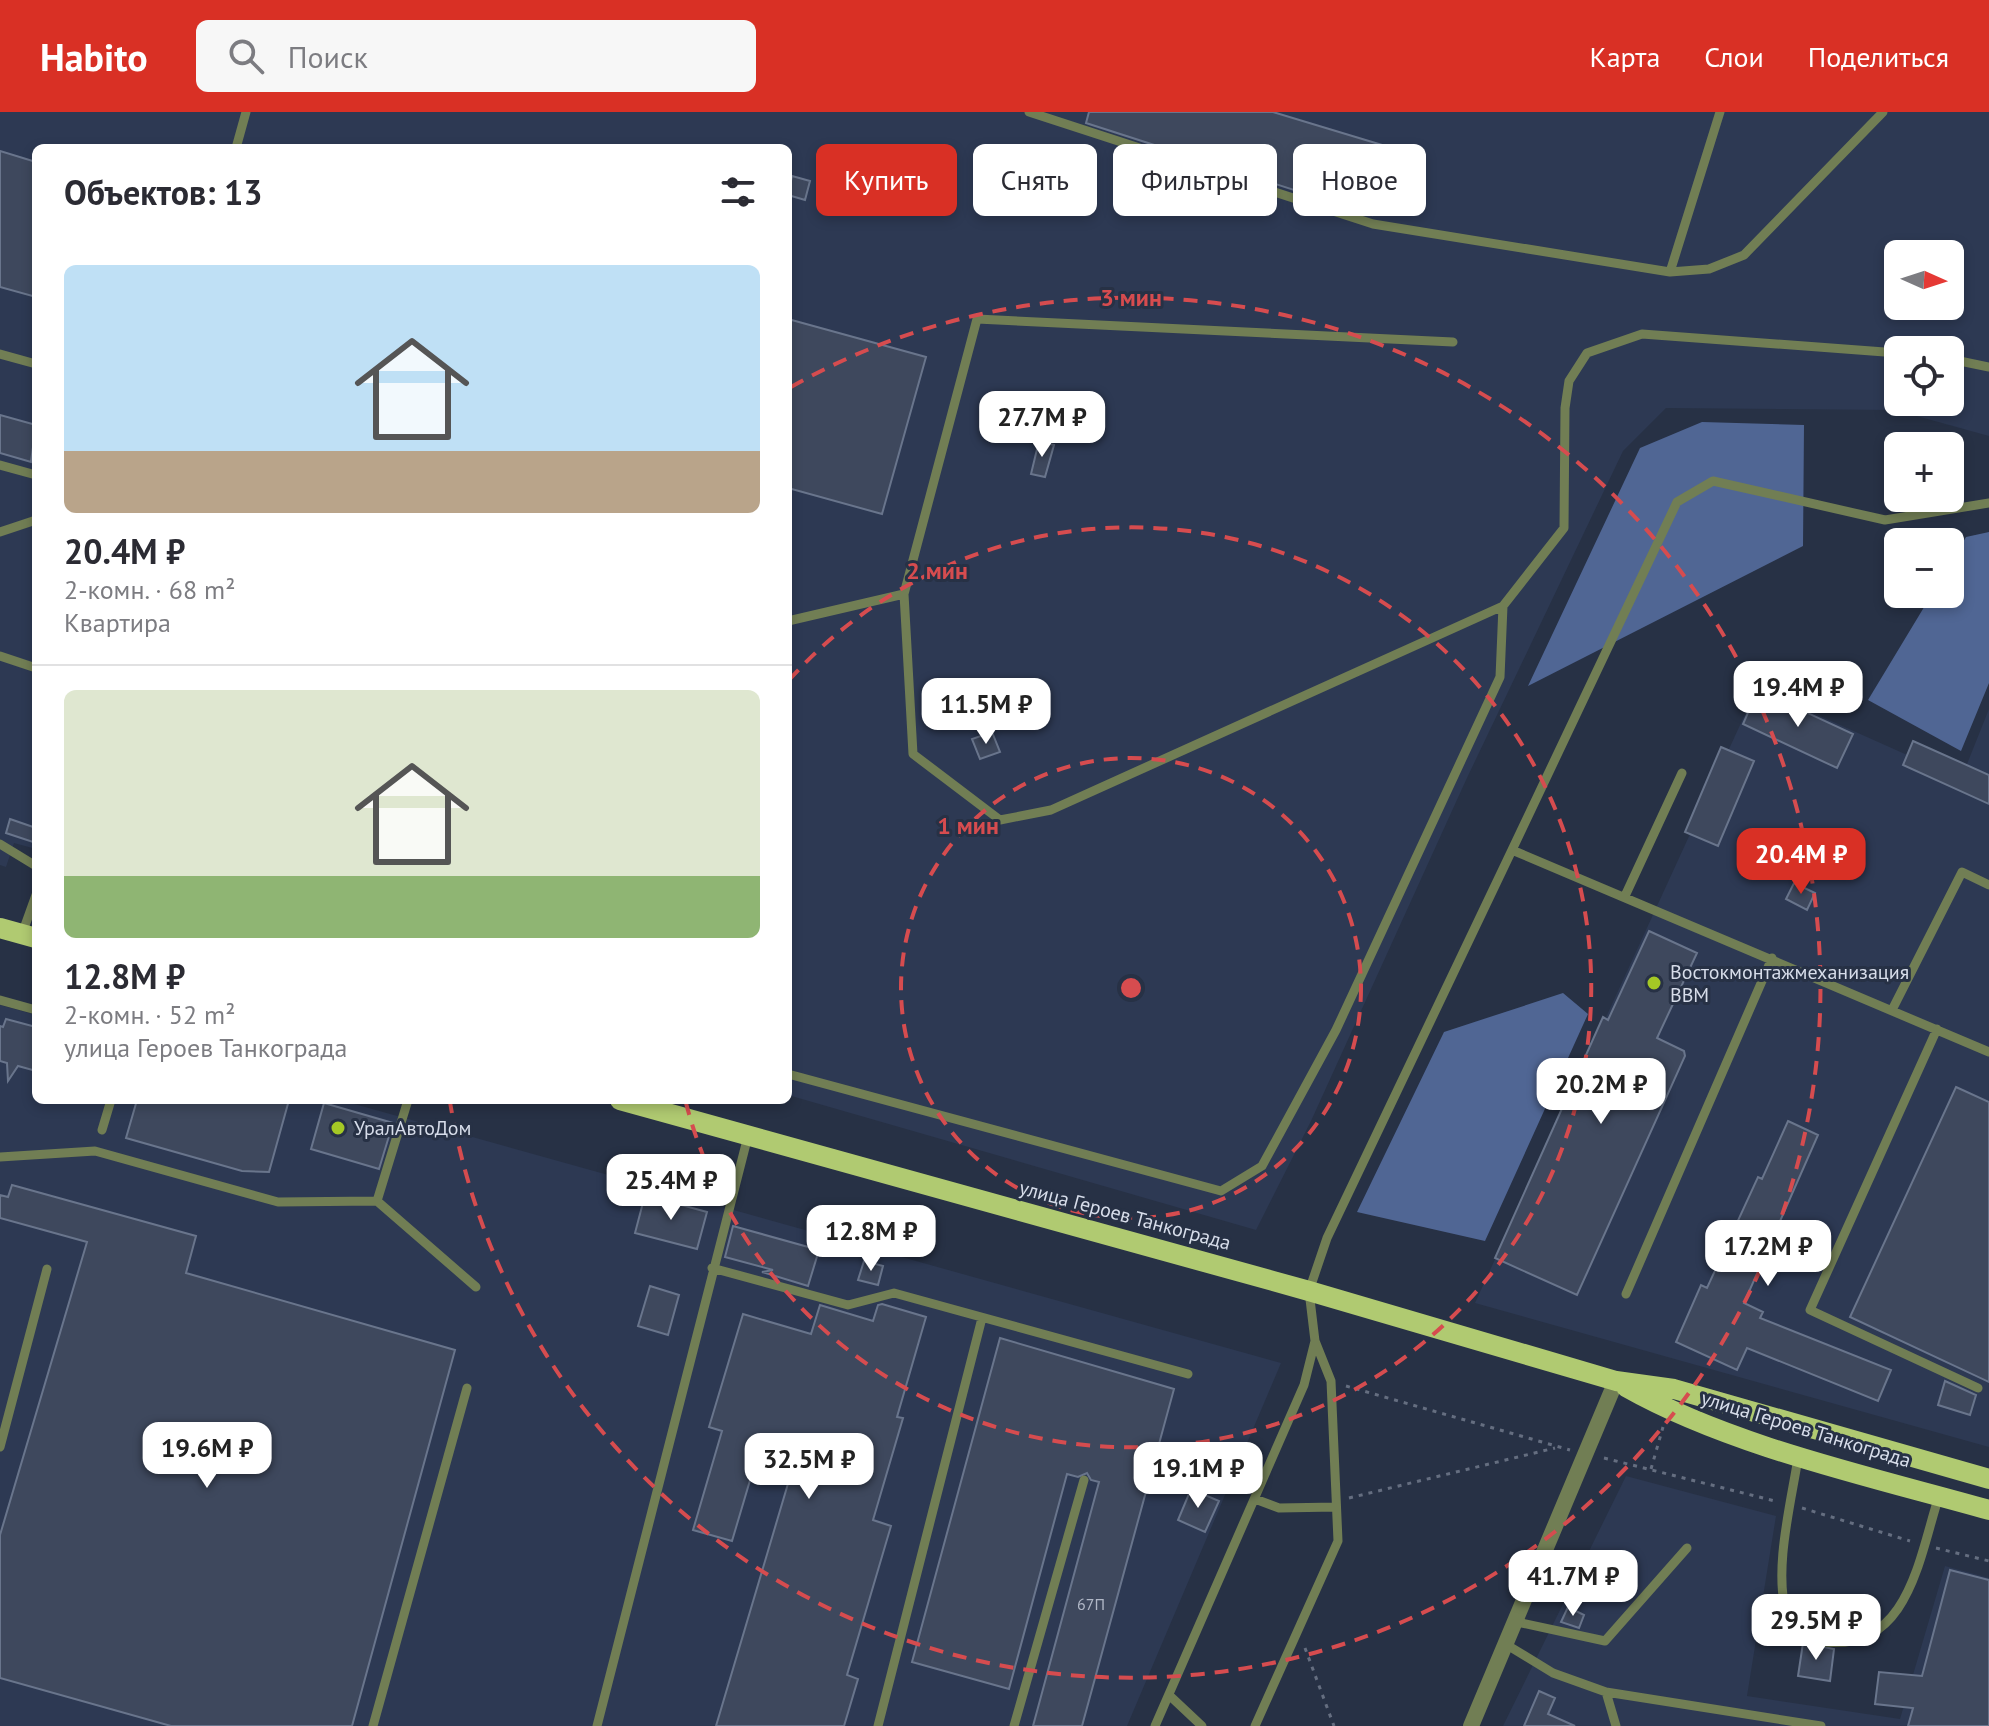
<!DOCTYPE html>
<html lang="ru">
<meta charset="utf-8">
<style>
body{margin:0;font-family:"PT Sans",sans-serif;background:#f7f7f7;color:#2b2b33;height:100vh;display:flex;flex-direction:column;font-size:30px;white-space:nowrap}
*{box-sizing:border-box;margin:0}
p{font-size:26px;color:#7c7c81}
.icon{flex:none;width:44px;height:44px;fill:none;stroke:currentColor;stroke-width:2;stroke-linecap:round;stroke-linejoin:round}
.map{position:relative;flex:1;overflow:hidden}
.drawer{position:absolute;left:32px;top:32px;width:760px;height:960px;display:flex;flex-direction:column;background:#fff;border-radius:12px;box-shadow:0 4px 12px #0003}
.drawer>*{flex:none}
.guide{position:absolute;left:816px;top:32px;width:760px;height:72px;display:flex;gap:16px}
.needle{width:52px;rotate:93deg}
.tools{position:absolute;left:1884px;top:128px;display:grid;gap:16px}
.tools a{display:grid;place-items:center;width:80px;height:80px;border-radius:12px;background:#fff;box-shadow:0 4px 12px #0003;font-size:40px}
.price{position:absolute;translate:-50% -68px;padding:0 18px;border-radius:16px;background:#fff;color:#222;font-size:26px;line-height:52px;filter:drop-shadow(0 2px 4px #0008)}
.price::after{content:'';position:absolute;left:50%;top:48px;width:24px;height:18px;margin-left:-12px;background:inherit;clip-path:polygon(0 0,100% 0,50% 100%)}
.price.current{background:#d93025;color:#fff}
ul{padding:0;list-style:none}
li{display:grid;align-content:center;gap:16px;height:424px;padding:0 32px}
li+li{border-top:2px solid #e1e1e2}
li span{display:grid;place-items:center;height:248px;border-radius:12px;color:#555}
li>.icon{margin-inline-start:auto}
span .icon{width:144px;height:144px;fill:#fffc;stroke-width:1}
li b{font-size:34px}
h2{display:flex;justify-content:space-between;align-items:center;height:96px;padding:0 32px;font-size:34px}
.chip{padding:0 28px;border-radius:12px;background:#fff;box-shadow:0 4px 12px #0003;font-size:28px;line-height:72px}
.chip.current{background:#d93025;color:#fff}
header{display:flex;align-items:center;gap:48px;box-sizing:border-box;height:112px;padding:0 40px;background:#d93025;color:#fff}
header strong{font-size:38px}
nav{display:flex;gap:44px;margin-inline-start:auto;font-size:28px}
.search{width:560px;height:72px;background:#f7f7f7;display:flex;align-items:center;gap:20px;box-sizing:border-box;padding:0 28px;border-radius:12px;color:#7c7c81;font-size:30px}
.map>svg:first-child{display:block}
</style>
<header>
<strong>Habito</strong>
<div class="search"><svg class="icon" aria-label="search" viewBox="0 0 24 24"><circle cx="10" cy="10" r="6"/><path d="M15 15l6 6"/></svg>Поиск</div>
<nav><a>Карта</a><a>Слои</a><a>Поделиться</a></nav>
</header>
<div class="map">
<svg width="1989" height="1614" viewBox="0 0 1989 1614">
<rect width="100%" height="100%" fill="#273145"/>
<path fill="#2d3953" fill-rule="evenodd" d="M0 0H1989V324L1895 298 1666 296 1623 339 1466 668 1311 1009 1256 1118 788 983V36H36V737L14 731 6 755 0 753ZM1898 142H1950V194H1898ZM1898 238H1950V290H1898Z
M1757 576 1961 667 1989 597V1335L1475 1191Z
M0 893 36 903V988H340L1281 1251 1127 1614H0Z
M1626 1364 1776 1404 1747 1584 1900 1607 1945 1454 1989 1466V1614H1503Z"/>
<path fill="#506694" d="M1702 310 1804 313 1803 434 1528 574 1640 336Z
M1989 420V571L1961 639 1868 588 1932 482H1950V452L1966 425Z
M1563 881 1588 902 1485 1129 1357 1100 1444 920Z"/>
<path fill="#3e485d" stroke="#69758c" stroke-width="2" d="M1089 0H1273L1392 36 1372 103 1086 11Z
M0 39 36 50V185L0 175Z
M792 64 810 69 805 88 788 83Z
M788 207 926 245 882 402 788 376Z
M0 303 36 313 31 350 0 341Z
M1039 329 1054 333 1045 365 1031 362Z
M1758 578 1853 622 1837 656 1743 612Z
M992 620 1000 640 980 647 972 627Z
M1913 629 1989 663V692L1903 653Z
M1721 635 1754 649 1718 734 1685 720Z
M10 707 36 716 33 730 6 721Z
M1794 771 1815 781 1807 798 1786 787Z
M1649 819 1697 841 1657 926 1684 939 1685 944 1577 1183 1495 1146 1603 905 1608 908Z
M6 907 36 915V959L18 954 8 969 7 951 0 949V914L3 915Z
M1956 975 1989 990V1270L1850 1205Z
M137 988H289L269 1060 242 1059 126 1026Z
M324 991 393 1011 379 1057 311 1037Z
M1788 1009 1818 1023 1744 1191 1763 1200 1760 1206 1891 1258 1878 1289 1747 1236 1737 1258 1676 1230 1701 1173 1707 1176 1758 1065 1762 1067Z
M12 1073 196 1124 186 1161 455 1238 352 1614H171L0 1566V1423L87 1130 0 1106V1083L8 1085Z
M645 1083 707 1100 697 1137 635 1121Z
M733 1114 819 1138 808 1174 762 1160 773 1158 725 1145Z
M864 1149 883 1154 878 1173 858 1168Z
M650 1174 679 1183 668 1223 638 1214Z
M882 1192 926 1205 897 1305 903 1306 873 1408 891 1414 847 1563 858 1567 844 1614H716L798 1338 762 1328 732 1429 693 1418 722 1319 709 1315 743 1202 811 1222 820 1193 873 1209 878 1193Z
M1000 1226 1174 1277 1082 1614H1033L1099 1370 1091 1368 1087 1361 1078 1365 1067 1362 1009 1577 912 1550Z
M1945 1269 1976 1283 1970 1303 1938 1293Z
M1191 1377 1219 1389 1205 1420 1178 1408Z
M1950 1458 1989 1468V1614H1908L1913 1596 1875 1592 1879 1560 1922 1564Z
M1568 1495 1584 1503 1579 1516 1561 1510Z
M1808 1497 1839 1502 1837 1522H1820L1805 1515Z
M1803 1531 1834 1537 1830 1569 1798 1564Z
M1539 1579 1555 1586 1548 1602 1575 1614H1524Z"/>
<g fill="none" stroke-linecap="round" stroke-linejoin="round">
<path stroke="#656e80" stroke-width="3" stroke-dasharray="4 6" stroke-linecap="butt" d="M1346 1274 1570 1338
M1604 1346 1775 1389
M1651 1357 1663 1315
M1349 1386 1555 1336
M1802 1396 1910 1429
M1936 1436 1989 1449
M1305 1536 1334 1614"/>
<path stroke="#717e54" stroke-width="9" d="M1029 0 1373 112 1670 160 1709 157 1744 143 1883 0
M236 36 246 0
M1670 160 1720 0
M1453 230 977 207 904 482 913 642 1000 708 1051 698 1503 494
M0 242 36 252
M1950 247 1989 255
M0 353 36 363
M0 420 36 408
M788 509 904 482
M0 544 36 556
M0 732 36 754
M1512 738 1677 390 1713 369 1885 408 1989 391
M1625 784 1682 661
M22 822 36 783
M0 888 36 898
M1892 898 1962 760 1989 773
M1937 917 1810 1198 1978 1276
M788 962 1221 1079 1262 1054 1336 918 1500 565 1503 494 1564 416 1565 296 1569 269 1587 241 1642 222 1898 241
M102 1018 111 988
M0 1045 95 1039 278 1090 377 1089 476 1175
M377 1089 408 988
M712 1156 848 1193 894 1181 1188 1262
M1626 1182 1772 846
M0 1335 47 1157
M1798 1346C1791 1391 1773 1460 1787 1503 1791 1519 1809 1528 1824 1530 1909 1539 1919 1445 1939 1384
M1255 1387 1279 1396 1336 1395
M1517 1510 1605 1529 1687 1436
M1507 1533 1553 1561 1606 1580 1616 1614
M1606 1580 1821 1614
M1169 1583 1202 1614
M373 1614 467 1276
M597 1614 748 1024
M878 1614 982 1206
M1014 1614 1084 1368
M1155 1614 1304 1273 1315 1229
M1255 1614 1338 1429 1331 1269 1315 1229 1309 1179 1327 1126 1512 738 1989 940"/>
<path stroke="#717e54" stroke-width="16" d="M1471 1614 1616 1269"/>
<path stroke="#b0ca71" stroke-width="20" d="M0 816 36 826
M620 988 1309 1179 1616 1269 1674 1277 1989 1367
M1626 1275C1730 1334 1872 1365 1989 1398"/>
</g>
<g fill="none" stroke="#d64c4f" stroke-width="4" stroke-dasharray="14 10">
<circle cx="1131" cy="876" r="230"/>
<path d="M789 568A460 460 0 1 1 686 991"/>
<path d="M791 275A690 690 0 1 1 450 990"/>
</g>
<g fill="#a4c825" stroke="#273145" stroke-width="3">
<circle cx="1654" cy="871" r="8"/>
<circle cx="338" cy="1016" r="8"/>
</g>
<g text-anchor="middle" stroke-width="6" stroke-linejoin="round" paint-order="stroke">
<g font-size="16" fill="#b1b8c7">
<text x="1091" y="1498">67П</text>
</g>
<g font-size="20" fill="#d7ddea" stroke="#273145" text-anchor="start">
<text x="1670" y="867">Востокмонтажмеханизация<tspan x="1670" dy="23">ВВМ</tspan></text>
<text x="354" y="1023">УралАвтоДом</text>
</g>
<g font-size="20" fill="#d7ddea" stroke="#273145">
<text transform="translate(1125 1103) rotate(15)" y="7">улица Героев Танкограда</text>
<text transform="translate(1806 1317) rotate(17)" y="7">улица Героев Танкограда</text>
</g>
</g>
<circle cx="1131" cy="876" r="12" fill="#d64c4f" stroke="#273145" stroke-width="4"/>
<g font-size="24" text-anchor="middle" font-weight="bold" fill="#d64c4f" stroke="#273145" stroke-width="6" stroke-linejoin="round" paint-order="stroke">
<text x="1131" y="194">3 мин</text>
<text x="937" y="467">2 мин</text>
<text x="968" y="722">1 мин</text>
</g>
</svg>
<div class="tools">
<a><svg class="needle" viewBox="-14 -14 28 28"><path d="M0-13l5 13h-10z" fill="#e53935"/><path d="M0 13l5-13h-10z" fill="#7c7c81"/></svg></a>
<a><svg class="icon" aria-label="locate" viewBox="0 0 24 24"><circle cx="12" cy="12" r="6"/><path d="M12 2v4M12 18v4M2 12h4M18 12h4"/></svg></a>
<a>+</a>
<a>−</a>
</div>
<b class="price" style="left:1042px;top:347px">27.7M ₽</b>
<b class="price" style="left:1798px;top:617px">19.4M ₽</b>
<b class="price" style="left:986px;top:634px">11.5M ₽</b>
<b class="price current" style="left:1801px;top:784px">20.4M ₽</b>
<b class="price" style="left:1601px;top:1014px">20.2M ₽</b>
<b class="price" style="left:671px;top:1110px">25.4M ₽</b>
<b class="price" style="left:871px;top:1161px">12.8M ₽</b>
<b class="price" style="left:1768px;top:1176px">17.2M ₽</b>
<b class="price" style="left:207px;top:1378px">19.6M ₽</b>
<b class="price" style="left:809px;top:1389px">32.5M ₽</b>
<b class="price" style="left:1198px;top:1398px">19.1M ₽</b>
<b class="price" style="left:1573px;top:1506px">41.7M ₽</b>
<b class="price" style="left:1816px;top:1550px">29.5M ₽</b>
<div class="guide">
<a class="chip current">Купить</a>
<a class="chip">Снять</a>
<a class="chip">Фильтры</a>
<a class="chip">Новое</a>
</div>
<section class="drawer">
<h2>Объектов: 13<svg class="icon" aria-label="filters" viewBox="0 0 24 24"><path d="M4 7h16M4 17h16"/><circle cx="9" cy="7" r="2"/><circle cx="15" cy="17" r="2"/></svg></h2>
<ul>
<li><span style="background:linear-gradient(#bfe0f5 75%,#b9a48a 0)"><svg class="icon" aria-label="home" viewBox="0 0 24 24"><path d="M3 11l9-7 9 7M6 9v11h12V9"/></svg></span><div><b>20.4M ₽</b><p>2-комн. · 68 m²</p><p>Квартира</p></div></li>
<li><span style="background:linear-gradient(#dfe7d0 75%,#8fb573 0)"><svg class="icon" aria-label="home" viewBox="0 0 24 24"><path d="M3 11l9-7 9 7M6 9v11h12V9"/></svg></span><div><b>12.8M ₽</b><p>2-комн. · 52 m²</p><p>улица Героев Танкограда</p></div></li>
</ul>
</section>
</div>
